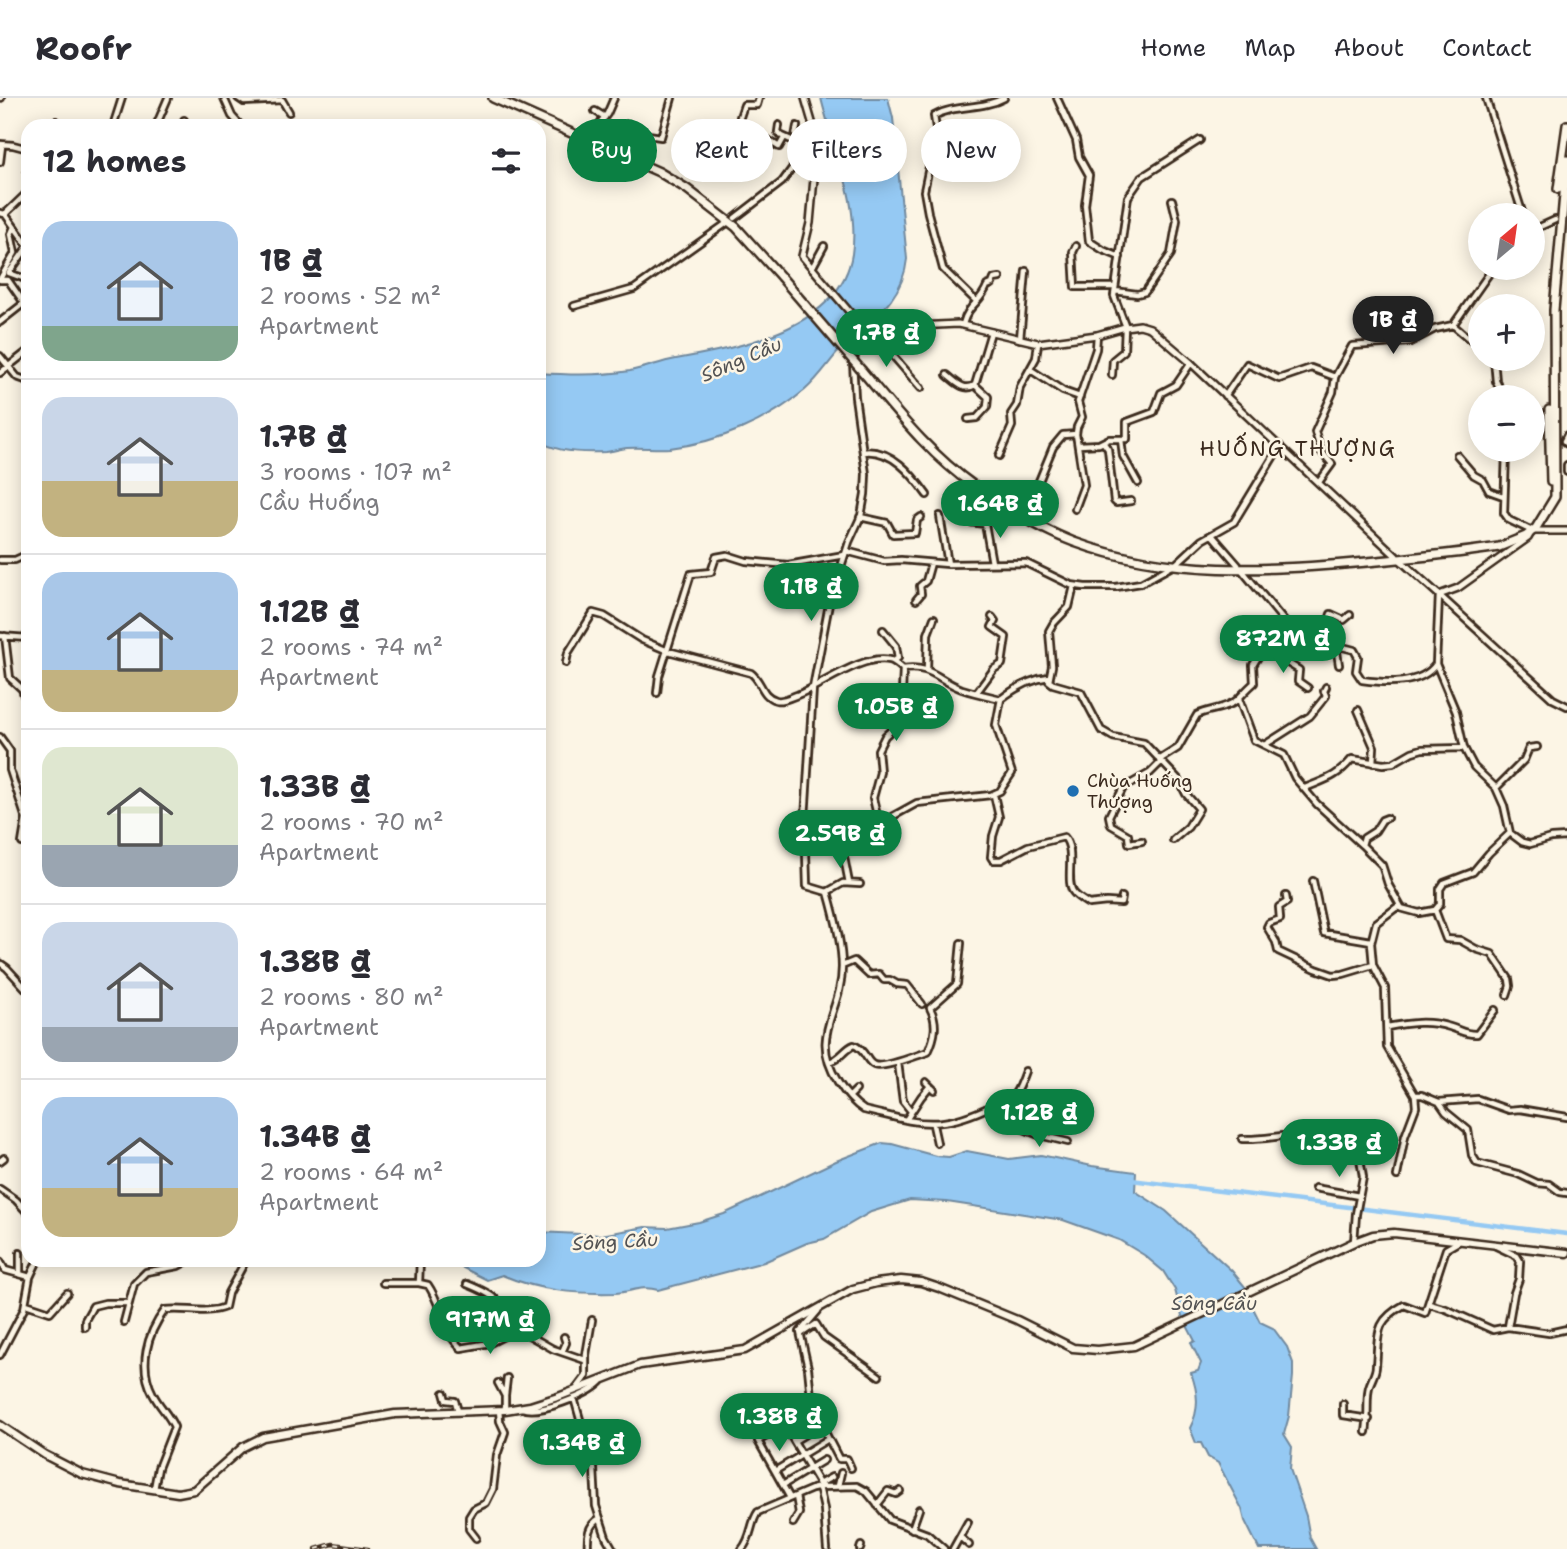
<!DOCTYPE html>
<meta charset="utf-8">
<style>
body{margin:0;font-family:"Shantell Sans",sans-serif;background:#f7f7f7;color:#2b2b33;height:100vh;display:flex;flex-direction:column;font-size:26px;white-space:nowrap}
*{box-sizing:border-box;margin:0}
p{font-size:23px;color:#7c7c81}
.icon{flex:none;width:38px;height:38px;fill:none;stroke:currentColor;stroke-width:2;stroke-linecap:round;stroke-linejoin:round}
.map{position:relative;flex:1;overflow:hidden}
.side{position:absolute;left:21px;top:21px;width:525px;height:1148px;display:flex;flex-direction:column;background:#fff;border-radius:21px;box-shadow:0 4px 18px #0003}
.side>*{flex:none}
.top-card{position:absolute;left:567px;top:21px;width:665px;height:63px;display:flex;gap:14px}
.needle{width:46px;rotate:29deg}
.controls{position:absolute;left:1468px;top:105px;display:grid;gap:14px}
.controls a{display:grid;place-items:center;width:77px;height:77px;border-radius:50%;background:#fff;box-shadow:0 4px 18px #0003;font-size:35px}
.price{position:absolute;translate:-50% -60px;padding:0 16px;border-radius:24px;background:#0b8043;color:#fff;font-size:23px;line-height:46px;filter:drop-shadow(0 2px 4px #0008)}
.price::after{content:'';position:absolute;left:50%;top:42px;width:21px;height:16px;margin-left:-10px;background:inherit;clip-path:polygon(0 0,100% 0,50% 100%)}
.price.selected{background:#222;color:#fff}
ul{padding:0;list-style:none}
li{display:flex;align-items:center;gap:21px;height:175px;padding:0 21px}
li+li{border-top:2px solid #e1e1e2}
li span{display:grid;place-items:center;flex:none;width:196px;height:140px;border-radius:21px;color:#555}
li>.icon{margin-inline-start:auto}
span .icon{width:84px;height:84px;fill:#fffc;stroke-width:1}
li b{font-size:30px}
h2{display:flex;justify-content:space-between;align-items:center;height:84px;padding:0 21px;font-size:30px}
.pill{padding:0 24px;border-radius:32px;background:#fff;box-shadow:0 4px 18px #0003;font-size:24px;line-height:63px}
.pill.selected{background:#0b8043;color:#fff}
header{display:flex;align-items:center;gap:42px;box-sizing:border-box;height:98px;padding:0 35px;background:#fff;border-bottom:2px solid #e1e1e2}
header strong{font-size:33px}
nav{display:flex;gap:38px;margin-inline-start:auto;font-size:24px}
.map>svg:first-child{display:block}
</style>
<header>
<strong>Roofr</strong>
<nav><a>Home</a><a>Map</a><a>About</a><a>Contact</a></nav>
</header>
<div class="map">
<svg width="1567" height="1451" viewBox="0 0 1567 1451">
<rect width="100%" height="100%" fill="#fcf5e5"/>
<filter id="ink" filterUnits="userSpaceOnUse"><feTurbulence type="fractalNoise" baseFrequency=".0143" numOctaves="2"/><feDisplacementMap in="SourceGraphic" scale="14" xChannelSelector="R" yChannelSelector="G"/><feConvolveMatrix kernelMatrix="1 2 1 2 8 2 1 2 1" color-interpolation-filters="sRGB"/></filter>
<g filter="url(#ink)">
<path fill="#95c9f3" stroke="#71899e" stroke-width="2" d="M821 0H888L893 20 907 161C903 201 875 219 847 244 832 259 821 278 805 292 767 324 719 344 670 350 655 351 641 349 627 350 620 351 613 353 606 354 586 355 556 354 539 343V275C569 277 600 278 630 273 645 270 660 264 676 261 737 250 840 231 852 156 860 103 833 51 821 0Z
M882 1045 892 1046 936 1058 949 1059 967 1053 1009 1061 1041 1057 1092 1068 1136 1074 1135 1093 1166 1113 1232 1173 1246 1190 1249 1202 1260 1224 1273 1230 1287 1249 1293 1265V1278L1289 1318 1284 1336 1292 1349 1290 1371 1306 1418 1310 1440 1316 1451H1259L1245 1423 1242 1411 1218 1365 1208 1359 1201 1345H1196L1190 1330C1200 1311 1198 1294 1191 1275L1198 1273 1201 1265 1191 1245 1195 1243 1182 1218 1175 1192 1163 1173 1144 1157 1119 1142 1063 1122 947 1104 910 1102 871 1114 824 1141 807 1145 764 1164 658 1192C641 1187 632 1194 615 1195 574 1196 540 1193 502 1177L487 1182 463 1170 457 1162H539V1134L601 1137 645 1129 667 1130 699 1124 724 1116 836 1063Z"/>
<g fill="none" stroke-linecap="round" stroke-linejoin="round">
<path stroke="#95c9f3" stroke-width="4.5" d="M1131 1082 1567 1136"/>
<defs>
<path id="minor" d="M0 0H1
M224 0 232 18 241 28
M238 0 244 4 282 2 289 14
M1057 0 1076 42 1079 59 1089 77 1085 107 1089 143 1103 152 1120 159
M1486 0 1523 117
M595 13 605 19
M740 19 744 7H757L759 0
M628 26 642 36 661 39 672 0
M779 27 778 34 780 37 809 50
M52 28 56 23
M113 28 122 0
M156 28 168 0
M182 28 184 22
M596 30 607 16 614 0
M768 42 779 49 784 40
M794 45 797 28
M0 46 13 47 28 51
M0 64 2 48
M27 75 28 83
M0 115 5 116 28 94
M5 116 28 148
M735 120 782 84 804 54 815 48
M1533 132 1555 122
M1076 148 1073 154 1075 189H1115
M812 170 824 148
M9 175 28 148
M9 175 28 182
M0 181 15 155 11 136 14 129
M0 182H8L24 205
M1115 193 1137 196 1145 194 1171 156 1177 122 1172 102
M976 203 943 171 928 115 924 93 929 69 939 49 934 18C955 6 982 12 1004 0
M574 208 634 191 727 125
M0 224 28 202
M963 226C969 205 980 206 987 188L992 186 994 181 1000 180
M1453 227 1480 250
M1126 229 1114 198 1128 99 1142 79 1200 42
M880 234 888 252 921 290
M1020 241 1026 173
M0 258 17 279 28 283
M1494 261 1496 283 1504 299
M1031 272 1063 293 1080 299
M0 275 28 253
M947 277C956 284 964 294 975 287
M1112 277 1113 262 1124 253 1125 229
M975 287 991 234
M1225 298 1247 266 1279 281 1311 270 1335 279
M968 321 977 320 987 309 988 299 975 287
M1567 337 1564 343 1567 346
M1121 341 1123 358 1138 385
M1103 344 1108 351 1114 403 1116 405 1131 403
M1079 347 1099 346 1109 341H1127V324L1154 314 1161 295 1176 287 1191 265
M1506 353 1504 415 1509 422 1532 433
M863 354C891 350 912 376 927 397
M1457 357 1474 377 1483 382 1489 393 1503 398
M999 358 1012 328 1011 316 1017 307 1020 289 1036 260 1038 245
M1567 367V374
M1039 383 1053 349 1063 337 1076 336
M1319 384 1332 366 1321 353 1315 334 1333 294 1335 279 1352 248 1410 244 1435 231 1453 227 1493 170
M959 404 967 408 969 424 985 426 992 465
M1075 411 1084 387 1076 336 1077 329 1082 319 1078 304 1096 251 1097 237
M940 418 948 466
M860 419 887 425 893 436 915 435 917 422 921 419
M1212 437 1238 467
M846 453 884 463 901 462 948 466 1026 465 1071 487 1085 489H1116L1141 485 1172 468
M0 462H15L28 456
M1177 465 1202 442 1234 424 1280 348
M1241 471 1293 534 1305 539 1354 552 1358 559 1356 573 1362 582C1385 585 1421 588 1436 566
M1074 488 1069 509 1053 526 1049 533 1052 568 1049 583 1053 586 1081 594 1101 632 1113 639 1144 645 1179 682 1186 696 1199 711 1188 729 1173 742
M1439 497 1436 566 1456 614 1464 650 1474 669 1496 690 1504 708 1510 735 1522 744 1530 746 1551 740 1567 739
M1439 497 1553 601 1567 608
M916 502 921 496 920 488 926 483 931 465
M883 532 896 548 898 560 894 563
M0 538 28 540
M5 538 10 580 22 591 28 609
M1323 543 1331 516 1344 522 1350 517
M1267 546 1278 559 1299 572 1298 583 1308 590
M1336 547 1339 567
M566 565 568 555 593 515 604 518 642 542 668 553 751 575C762 583 761 598 776 602 783 604 791 599 797 597 823 587 862 556 890 562 895 563 899 568 903 571 933 567 937 582 962 591 974 595 988 598 1001 601
M927 572 928 536 934 520
M977 594 994 571 1002 566 1006 539 992 529 995 523 992 519
M657 595 659 578 691 476 711 474 716 459 727 457 746 463 788 467 844 457
M1239 601 1254 642 1284 657 1295 680 1317 706 1362 747
M1358 612 1374 649 1373 665
M0 639 10 653V672L26 721 22 745
M1266 646 1310 618 1326 598 1324 593 1326 589
M1159 662 1178 650 1197 617C1209 611 1227 611 1237 602 1242 597 1248 590 1254 585L1253 567 1265 548 1287 529
M1305 690C1326 681 1336 680 1352 661L1383 666 1393 665 1412 654 1422 651 1464 650
M1496 690 1524 662 1529 650 1537 649
M994 697 999 719 993 738 991 759 993 762H1001L1028 748 1064 739C1077 753 1064 784 1074 795 1078 800 1084 803 1089 806L1107 804 1121 805 1122 799
M1387 720 1382 722 1375 733 1364 740 1362 747 1382 767 1388 786 1401 809
M879 726 873 700 880 674 878 652 885 638 900 624 908 611 902 595 903 571
M1142 743 1129 745 1128 737 1111 727 1109 718 1123 690 1150 675 1161 664
M1313 783 1324 835 1371 843
M849 785 842 749 846 741 858 732 877 727 917 705 991 697 1000 693 1012 675 996 627 1001 601C1015 590 1031 581 1049 579
M860 786 843 785 827 794 807 788 805 721 813 590 829 506 849 444 861 418 865 396 866 376 855 299 853 265 856 254 870 238
M828 794C834 815 842 847 842 869 842 915 808 936 838 984 845 995 853 1005 864 1012 916 1024 934 1034 985 1011 1012 998 1013 1007 1025 973
M1286 798 1287 804 1279 809 1280 821 1269 825 1267 829 1276 844 1278 853 1316 871 1333 877 1343 876 1373 867
M1435 812 1446 841 1460 842 1476 851 1492 856 1509 881 1510 888 1507 897
M0 865 7 870 28 893
M842 868 854 863 869 877 879 876 884 882H890L897 886 907 887 922 906
M1387 929C1408 925 1428 922 1450 929 1460 932 1466 937 1477 936L1495 912
M829 964C841 961 844 951 854 947 866 952 866 964 874 967 884 971 917 957 928 954 935 939 938 925 930 910L957 886 961 845
M898 965 903 1003 911 1013
M926 984 934 992
M1415 997H1422L1439 1004 1478 1001 1509 1012 1520 1011 1567 1019
M849 999 856 992
M1009 1003 1014 1009 1019 1029 1039 1037 1068 1044
M1439 1004 1446 1014 1468 1032 1472 1057 1477 1065 1518 1076 1537 1085 1549 1086 1560 1094 1567 1095
M906 1022 921 999 930 988
M933 1027 937 1045
M1242 1041C1260 1042 1276 1038 1294 1037 1314 1037 1337 1038 1357 1043L1363 1079 1356 1116 1354 1144
M0 1063 4 1060
M1397 1078 1405 1038 1416 1009 1415 997 1387 949 1385 890 1373 867 1371 845 1376 825 1397 809 1419 815 1435 812 1440 806V791L1444 785 1473 774 1489 755 1510 735
M1315 1090 1359 1098
M0 1091 16 1102 28 1115
M1496 1148 1517 1158 1520 1163 1519 1181 1514 1195 1508 1229
M0 1163 5 1172 30 1179
M20 1175V1155
M383 1185H419L428 1187C442 1207 443 1234 461 1250L490 1245 518 1231 553 1251 585 1262
M419 1185 420 1162
M467 1186C497 1198 501 1202 513 1232
M26 1206 50 1214 67 1195
M1429 1206 1446 1211 1493 1232 1508 1229 1549 1235 1567 1231
M818 1213 800 1234 808 1270 812 1309 839 1361H847L851 1370
M124 1224 134 1186 146 1174 178 1168 189 1162
M85 1229V1222L93 1208 105 1205H129
M801 1236 816 1226 824 1239 879 1278
M562 1254 566 1245 564 1239
M0 1257 24 1211 30 1179 38 1162
M498 1285 505 1298V1312
M577 1290 586 1278V1257L592 1222
M444 1295 446 1302 455 1303 458 1313
M505 1297 507 1280
M574 1300 594 1371 596 1408 606 1439 613 1451
M1343 1306V1317L1369 1321
M522 1310C539 1317 588 1297 601 1284
M785 1328 821 1389
M1366 1334C1369 1318 1366 1301 1369 1289 1371 1282 1376 1275 1376 1268 1379 1237 1373 1224 1404 1207L1425 1215 1446 1151 1458 1144
M794 1343 820 1327
M572 1350 587 1346
M571 1361 574 1363 590 1359
M775 1373 828 1341
M819 1386 832 1379
M783 1387 824 1362
M838 1388 841 1375
M819 1389 824 1411 827 1451
M154 1391 158 1370 174 1329C169 1317 159 1308 153 1296 138 1268 147 1236 165 1212 185 1209 206 1217 225 1209L228 1195 246 1162
M790 1400 758 1343 801 1319
M877 1407 888 1393 896 1396 900 1393
M793 1425 799 1415 796 1398
M912 1431 919 1411
M960 1439 969 1447
M476 1440 469 1431V1419L474 1411 486 1405 493 1391 497 1357 505 1334 500 1323 499 1312
M588 1451C587 1438 588 1427 600 1420
M742 1451C752 1440 750 1425 758 1414L812 1391 821 1389 857 1388 866 1393 890 1422 927 1436 944 1451
M860 1451 861 1448
M953 1451 968 1424"/>
<path id="tertiary" d="M805 0 814 31 816 58 810 125 802 158 870 238 880 234 917 228 958 226 1038 245 1097 237 1125 229 1140 227 1150 230 1191 265 1396 458
M1399 461 1439 497 1458 490 1528 440 1532 433H1567"/>
<path id="secondary" d="M0 1327 45 1357 82 1376 120 1386 178 1395 194 1392 243 1349 263 1339 395 1316 505 1312 530 1308 558 1299 640 1267 745 1252 853 1191 876 1185 901 1182 921 1184 939 1190 1017 1222 1073 1250 1098 1252 1134 1248 1354 1144 1373 1137 1394 1135 1567 1155"/>
<path id="trunk" d="M493 0 659 74 687 91 736 129 781 179
M1558 91 1567 27
M862 273C896 313 929 356 973 387 1003 408 1039 431 1074 444 1169 479 1269 473 1367 464 1411 460 1455 456 1499 449L1526 438 1536 430 1555 399 1554 212 1567 62
M1549 312 1551 384"/>
</defs>
<use href="#minor" stroke="#3b2a1e" stroke-width="10"/>
<use href="#tertiary" stroke="#3b2a1e" stroke-width="10"/>
<use href="#secondary" stroke="#3b2a1e" stroke-width="11"/>
<use href="#trunk" stroke="#3b2a1e" stroke-width="12"/>
<use href="#minor" stroke="#fcf5e5" stroke-width="4.5"/>
<use href="#tertiary" stroke="#fcf5e5" stroke-width="5"/>
<use href="#secondary" stroke="#fcf5e5" stroke-width="6"/>
<use href="#trunk" stroke="#fcf5e5" stroke-width="7"/>
<defs>
<path id="rail" d="M316 1451 333 1446 368 1451"/>
</defs>
<use href="#rail" stroke="#3b2a1e" stroke-width="4.5"/>
<use href="#rail" stroke="#fcf5e5" stroke-width="2" stroke-dasharray="5" stroke-linecap="butt"/>
<defs>
<path id="trunk-bridge" d="M781 179 862 273"/>
</defs>
<use href="#trunk-bridge" stroke="#3b2a1e" stroke-width="12" stroke-linecap="butt"/>
<use href="#trunk-bridge" stroke="#fcf5e5" stroke-width="7"/>
</g>
</g>
<circle fill="#1f6fb2" stroke="#fcf5e5" stroke-width="2.5" cx="1073" cy="693" r="7"/>
<g text-anchor="middle" stroke-width="5" stroke-linejoin="round" paint-order="stroke">
<g font-size="18" fill="#3b2a1e" stroke="#fcf5e5" text-anchor="start">
<text x="1087" y="689">Chùa Huống<tspan x="1087" dy="21">Thượng</tspan></text>
</g>
<g font-size="19" font-style="italic" fill="#525253" stroke="#fcf5e5">
<text transform="translate(741 261) rotate(-23)" y="7">Sông Cầu</text>
<text transform="translate(615 1143) rotate(-3)" y="7">Sông Cầu</text>
<text x="1214" y="1212">Sông Cầu</text>
</g>
<g font-size="21" letter-spacing="2" fill="#3b2a1e" stroke="#fcf5e5">
<text x="1298" y="358">HUỐNG THƯỢNG</text>
</g>
</g>
</svg>
<div class="controls">
<a><svg class="needle" viewBox="-14 -14 28 28"><path d="M0-13l5 13h-10z" fill="#e53935"/><path d="M0 13l5-13h-10z" fill="#7c7c81"/></svg></a>
<a>+</a>
<a>−</a>
</div>
<b class="price selected" style="left:1393px;top:258px">1B ₫</b>
<b class="price" style="left:886px;top:271px">1.7B ₫</b>
<b class="price" style="left:1000px;top:442px">1.64B ₫</b>
<b class="price" style="left:811px;top:525px">1.1B ₫</b>
<b class="price" style="left:1283px;top:577px">872M ₫</b>
<b class="price" style="left:896px;top:645px">1.05B ₫</b>
<b class="price" style="left:840px;top:772px">2.59B ₫</b>
<b class="price" style="left:1039px;top:1051px">1.12B ₫</b>
<b class="price" style="left:1339px;top:1081px">1.33B ₫</b>
<b class="price" style="left:490px;top:1258px">917M ₫</b>
<b class="price" style="left:779px;top:1355px">1.38B ₫</b>
<b class="price" style="left:582px;top:1381px">1.34B ₫</b>
<div class="top-card">
<a class="pill selected">Buy</a>
<a class="pill">Rent</a>
<a class="pill">Filters</a>
<a class="pill">New</a>
</div>
<section class="side">
<h2>12 homes<svg class="icon" aria-label="filters" viewBox="0 0 24 24"><path d="M4 7h16M4 17h16"/><circle cx="9" cy="7" r="2"/><circle cx="15" cy="17" r="2"/></svg></h2>
<ul>
<li><span style="background:linear-gradient(#a9c7e8 75%,#7fa58c 0)"><svg class="icon" aria-label="home" viewBox="0 0 24 24"><path d="M3 11l9-7 9 7M6 9v11h12V9"/></svg></span><div><b>1B ₫</b><p>2 rooms · 52 m²</p><p>Apartment</p></div></li>
<li><span style="background:linear-gradient(#c9d6e8 60%,#c2b280 0)"><svg class="icon" aria-label="home" viewBox="0 0 24 24"><path d="M3 11l9-7 9 7M6 9v11h12V9"/></svg></span><div><b>1.7B ₫</b><p>3 rooms · 107 m²</p><p>Cầu Huống</p></div></li>
<li><span style="background:linear-gradient(#a9c7e8 70%,#c2b280 0)"><svg class="icon" aria-label="home" viewBox="0 0 24 24"><path d="M3 11l9-7 9 7M6 9v11h12V9"/></svg></span><div><b>1.12B ₫</b><p>2 rooms · 74 m²</p><p>Apartment</p></div></li>
<li><span style="background:linear-gradient(#dfe7d0 70%,#9aa5b1 0)"><svg class="icon" aria-label="home" viewBox="0 0 24 24"><path d="M3 11l9-7 9 7M6 9v11h12V9"/></svg></span><div><b>1.33B ₫</b><p>2 rooms · 70 m²</p><p>Apartment</p></div></li>
<li><span style="background:linear-gradient(#c9d6e8 75%,#9aa5b1 0)"><svg class="icon" aria-label="home" viewBox="0 0 24 24"><path d="M3 11l9-7 9 7M6 9v11h12V9"/></svg></span><div><b>1.38B ₫</b><p>2 rooms · 80 m²</p><p>Apartment</p></div></li>
<li><span style="background:linear-gradient(#a9c7e8 65%,#c2b280 0)"><svg class="icon" aria-label="home" viewBox="0 0 24 24"><path d="M3 11l9-7 9 7M6 9v11h12V9"/></svg></span><div><b>1.34B ₫</b><p>2 rooms · 64 m²</p><p>Apartment</p></div></li>
</ul>
</section>
</div>
